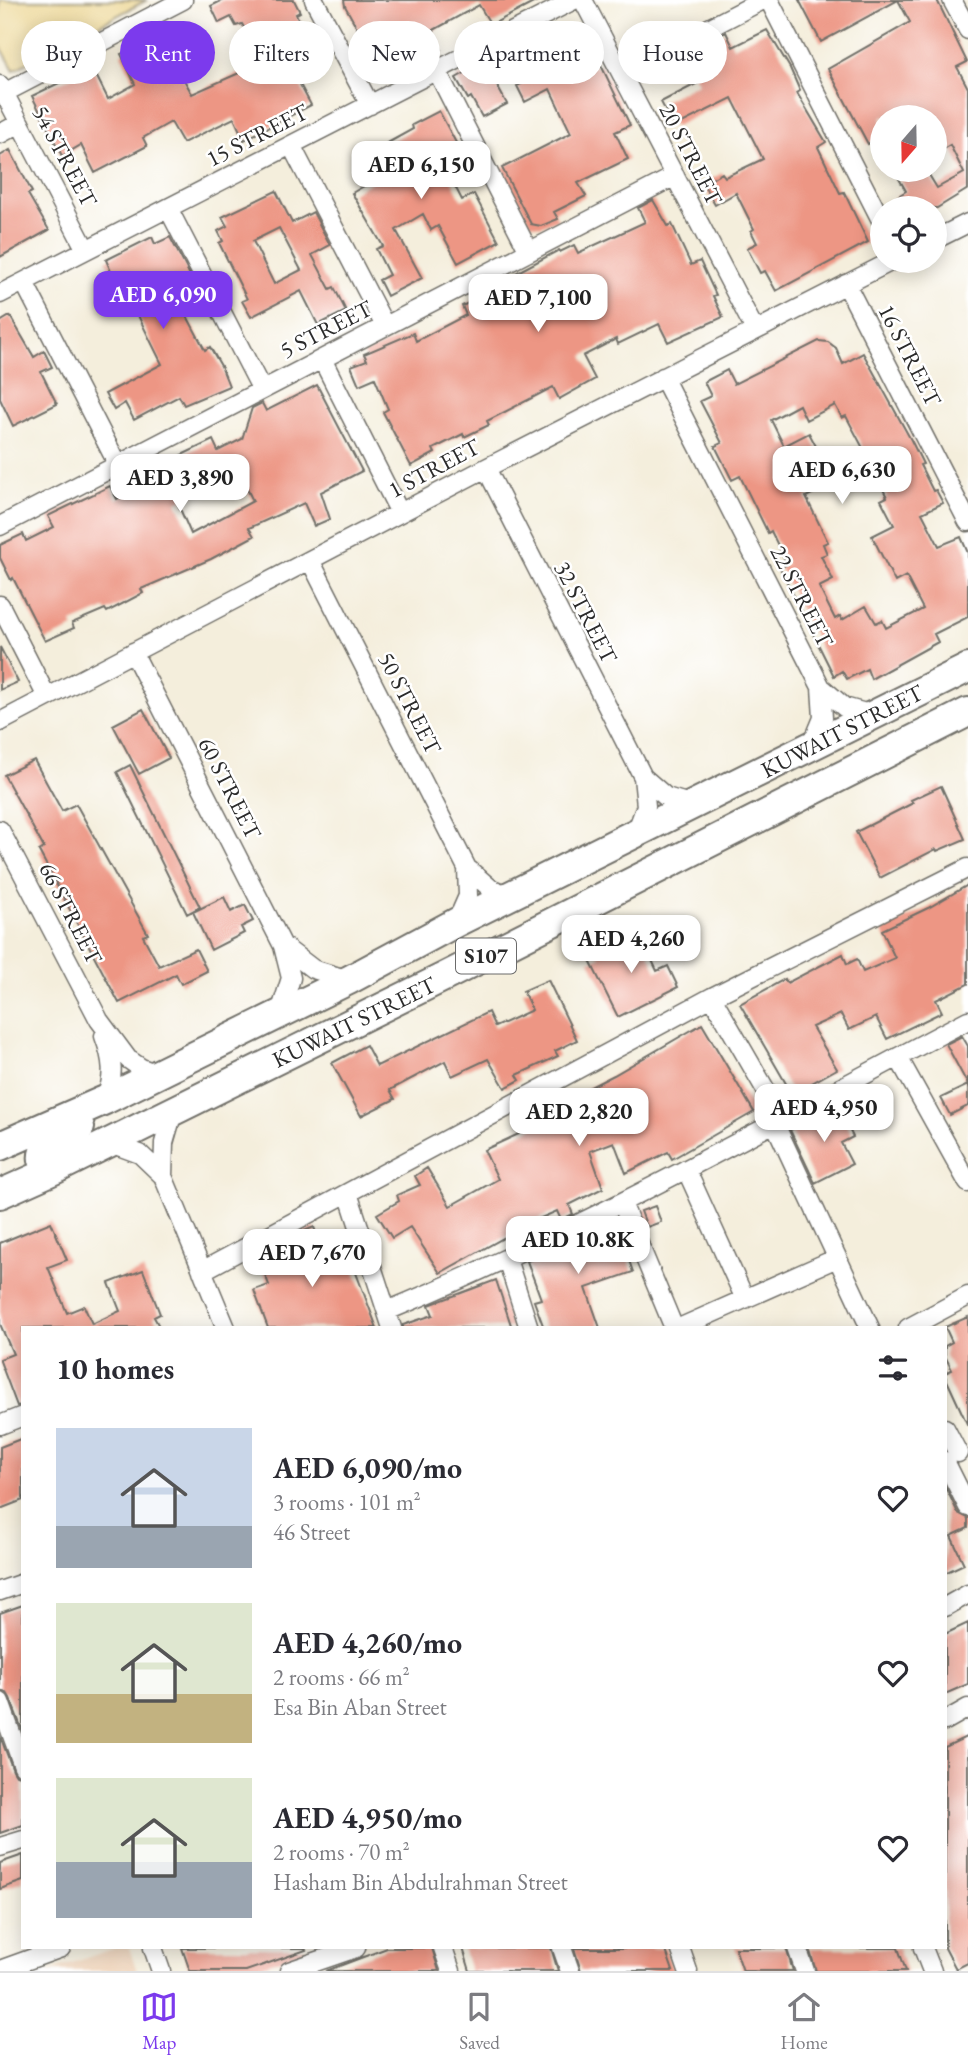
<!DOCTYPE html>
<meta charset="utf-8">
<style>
body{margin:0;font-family:"EB Garamond",serif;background:#f2f2f3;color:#2b2b33;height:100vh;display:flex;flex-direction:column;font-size:26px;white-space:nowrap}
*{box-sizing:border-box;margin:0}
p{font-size:23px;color:#7c7c81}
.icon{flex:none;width:38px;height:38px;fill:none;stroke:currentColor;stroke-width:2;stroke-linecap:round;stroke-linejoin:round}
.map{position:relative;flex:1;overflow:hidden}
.panel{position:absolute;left:21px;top:1326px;width:926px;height:623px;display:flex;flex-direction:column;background:#fff;border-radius:0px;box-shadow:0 4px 18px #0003}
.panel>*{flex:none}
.banner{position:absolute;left:21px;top:21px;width:928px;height:63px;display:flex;gap:14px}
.needle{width:46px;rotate:200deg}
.controls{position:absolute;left:870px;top:105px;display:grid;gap:14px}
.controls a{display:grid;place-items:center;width:77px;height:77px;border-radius:50%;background:#fff;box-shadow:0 4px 18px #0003;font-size:35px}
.price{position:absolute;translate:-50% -60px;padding:0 16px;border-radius:14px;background:#fff;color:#222;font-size:23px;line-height:46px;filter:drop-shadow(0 2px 4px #0008)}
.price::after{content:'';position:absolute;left:50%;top:42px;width:21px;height:16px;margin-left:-10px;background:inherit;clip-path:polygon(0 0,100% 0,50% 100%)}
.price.selected{background:#7c3aed;color:#fff}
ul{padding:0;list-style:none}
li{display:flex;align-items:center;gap:21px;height:175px;padding:0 35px}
li span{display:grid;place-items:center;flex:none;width:196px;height:140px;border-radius:0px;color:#555}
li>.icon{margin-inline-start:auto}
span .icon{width:84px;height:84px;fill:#fffc;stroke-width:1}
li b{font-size:30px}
h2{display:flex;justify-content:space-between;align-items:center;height:84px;padding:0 35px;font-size:30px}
.tag{padding:0 24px;border-radius:32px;background:#fff;box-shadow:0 4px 18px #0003;font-size:24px;line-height:63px}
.tag.selected{background:#7c3aed;color:#fff}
.dock{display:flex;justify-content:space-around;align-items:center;height:98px;border-top:2px solid #e1e1e2;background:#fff;font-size:19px;color:#7c7c81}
.dock a{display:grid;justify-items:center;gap:4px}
.dock .selected{color:#7c3aed}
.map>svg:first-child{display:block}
</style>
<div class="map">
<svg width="968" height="1971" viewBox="0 0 968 1971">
<rect width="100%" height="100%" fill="#fff"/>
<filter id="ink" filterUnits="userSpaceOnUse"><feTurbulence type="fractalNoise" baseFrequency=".0143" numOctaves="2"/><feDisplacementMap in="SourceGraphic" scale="14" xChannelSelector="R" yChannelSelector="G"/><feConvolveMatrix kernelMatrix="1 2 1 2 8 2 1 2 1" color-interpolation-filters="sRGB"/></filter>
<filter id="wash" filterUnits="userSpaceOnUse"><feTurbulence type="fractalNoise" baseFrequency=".00686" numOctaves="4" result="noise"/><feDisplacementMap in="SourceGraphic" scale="28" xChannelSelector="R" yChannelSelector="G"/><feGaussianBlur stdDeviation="1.57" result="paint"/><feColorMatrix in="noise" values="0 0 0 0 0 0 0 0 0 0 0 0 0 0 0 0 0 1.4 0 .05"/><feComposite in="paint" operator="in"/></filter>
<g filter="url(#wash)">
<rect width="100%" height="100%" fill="#f4eedc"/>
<path fill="#f0d5bc" d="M115 1948H129L137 1971H49Z"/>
<path fill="#eeda9e" stroke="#8c8264" stroke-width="2" d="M0 0H147L14 70 0 45Z"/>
<g id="blocks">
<path fill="#ed9684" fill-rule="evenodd" d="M223 0H294L300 12 296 14 310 43 314 41 326 64 297 79 311 105 244 140 234 118 183 143 171 122 143 138 147 146 95 173 81 145 62 156 32 96 92 67 108 99 135 84 121 54 143 44 157 72 174 62 192 94 246 70 243 64 261 56 242 24 236 26 231 17 219 23 211 6Z
M344 0H539L491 25 479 5 432 31 441 49 383 75 345 6Z
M799 0H937L967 62 957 67 968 88V189L937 208H901L895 198 906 191 894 170H926L937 188 964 173 950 145 941 150 934 139V117H882V136L868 144 828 69 910 22 898 0 821 42Z
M574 27 595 68 601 65 630 125 615 132 628 159 578 183 586 196 554 212 558 219 541 226 531 224 502 168 571 133 550 89 525 102 517 86 536 76 520 44 538 35 542 43Z
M767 30 790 68 800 91 797 93 826 142 818 147 840 193 844 192 868 242 776 291 765 271 760 273 747 248 757 243 751 231 754 229 736 193 715 205 703 184 722 173 725 177 763 159 732 98 674 127 661 102 698 83 683 54 726 32 733 47Z
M484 62 507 104 482 117 471 97 468 99 456 78Z
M439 111 462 154 443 163 462 200 474 194 499 241 458 263 438 226 431 230 423 214 396 230 422 278 387 296 379 280 389 275 376 249 383 246 352 193 388 172 375 150 413 129 412 125Z
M10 150 32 192 28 194 49 230 0 257V156Z
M276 191 292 223 313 212 330 245 312 255 330 289 334 287 346 311 318 325 301 291 251 317 242 301 247 299 219 243 223 241 218 231 227 226 222 217ZM279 228 301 270 274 284 253 241Z
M653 200 668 226 672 224 691 265 700 261 716 295 713 296 723 317 668 342 659 324 618 344 616 339 583 356 595 379 559 399 553 387 487 421 489 425 464 437 463 434 433 449 435 453 411 466 383 412 388 409 375 378 359 385 351 366 367 360 364 354 413 333 416 341 466 315 462 306 515 281 512 275 559 250 560 252 574 245 578 253 645 222 638 208Z
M152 237 155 244 170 237 194 283 179 290 182 297 178 299 205 350 210 347 221 366 229 386 184 405 179 396 134 420 125 403 114 410 105 394 162 364 121 281 116 283 106 260Z
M10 316 34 357 44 351 52 367 41 372 57 404 13 426 0 399V322Z
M819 341 828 342 836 348 843 364 863 353 911 440 923 464 920 465 933 491 936 490 943 503 922 513 939 546 961 537 968 553V617L934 634 938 642 871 679 867 669 847 679 842 671 834 676 780 568 787 564 771 531 768 533 740 476 732 480 715 446 722 443 700 401 711 396 704 382 727 370 734 384ZM799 405 806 420 835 405 842 418 846 416 863 448 827 467 809 433 784 446 771 420ZM870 464 887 497 881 500 894 525 872 536 895 582 906 576 923 609 886 628 882 620 876 623 866 606 842 620 840 616 835 619 819 587 833 580 821 556 827 554 823 544 828 542 806 497Z
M317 385 362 471 321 492 330 519 314 526 304 503 249 528 254 536 211 559 141 589 143 593 107 612 105 609 72 623 74 628 45 641 13 578 11 580 0 558V545L23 534 26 541 54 527 48 516 110 486 117 499 172 471 167 462 213 440 218 451 242 439 252 408 262 403 266 411ZM239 472 253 501 191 534 177 502Z
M0 647 18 682 0 690Z
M143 709 169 758 139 774 113 725Z
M34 760 62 811 76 804 148 934 143 936 159 966 196 949 207 971 181 984 176 974 119 1003 39 851 44 848 4 775Z
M130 765 200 907 187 914 117 772Z
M941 786 965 839 937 851 936 849 880 878 856 832 913 803 911 800Z
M968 885V984L936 1000 942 1012 887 1039 876 1017 849 1030 841 1014 812 1027 837 1069 792 1094 740 1004 785 979 787 983 843 954 847 964 857 959 863 972 895 958 882 930 928 908Z
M224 897 231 912 245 905 253 921 241 927 244 933 211 950 193 912Z
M637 928 657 971 668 966 678 987 618 1017 590 961 600 957 598 952 627 940 624 935Z
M548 980 577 1040 555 1051 558 1056 517 1075 520 1080 505 1088 488 1059 452 1076 445 1061 390 1090 395 1099 361 1116 332 1063 366 1045 377 1066 488 1012 495 1027 532 1010 523 991Z
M702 1024 754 1112 672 1159 668 1152 626 1173 614 1142 590 1151 603 1188 569 1205 573 1214 561 1220 557 1211 534 1221 440 1273 410 1227 392 1238 377 1214 399 1201 397 1195 420 1185 415 1176 427 1168 450 1206 498 1179 484 1150 534 1127 527 1116 566 1093 569 1098 614 1075Z
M962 1036 968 1046V1106L950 1115 941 1098 968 1085 946 1044Z
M838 1107 853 1137 841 1143 852 1164 815 1183 790 1130Z
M655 1206 661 1222 647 1227 641 1211Z
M614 1219 633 1272 586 1288 600 1328H544L534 1301 541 1299 527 1261 569 1244 568 1241Z
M51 1222 67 1260 48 1267 67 1313 84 1306 92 1324 120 1311 109 1283 143 1270 160 1314 154 1317 160 1328H23V1405L17 1406 0 1361V1359L13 1354 0 1324V1243Z
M314 1227 324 1256 340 1250 346 1268 353 1265 377 1328H268L254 1290 269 1285 259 1259 296 1246 292 1236Z
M496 1280 512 1328H403V1325L433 1315 429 1305Z
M968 1317V1426L945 1376V1373L952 1370 945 1356V1346L952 1342 945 1327Z
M23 1438V1500L0 1509V1447Z
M945 1486 958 1513 968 1518V1528L951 1536 964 1564 945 1573Z
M23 1605V1732L10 1698 7 1693 0 1691V1613Z
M968 1623V1684L945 1694V1634Z
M0 1736 13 1770 16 1775 23 1777V1825L0 1833Z
M968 1736V1963L956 1969 945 1948V1747Z
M23 1855V1881L0 1889V1863Z
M182 1948H305L306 1950 246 1971H190Z
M387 1948H432L439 1971H326Z
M463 1948H551L558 1971H470Z
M574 1948H665L673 1971H581Z
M735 1948H786L793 1971H743Z
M809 1948H898L906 1971H816Z"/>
</g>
</g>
<g filter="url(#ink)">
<use href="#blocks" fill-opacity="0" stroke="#716f69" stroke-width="2"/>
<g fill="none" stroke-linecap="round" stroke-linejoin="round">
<defs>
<path id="minor" d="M314 0 370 105
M583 0 755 330
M769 0 882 222
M952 0 968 30
M437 71 529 252
M622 73 763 0
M0 85 86 250
M4 93 183 0
M0 134 20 123
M291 145 385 326
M168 208 262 390
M934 240 968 223
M24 282 118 465
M846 284 968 522
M0 294 574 0
M322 359 400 513
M663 377 821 687 844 707 873 715
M486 468 643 777 666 797 693 805
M0 526 675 176
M310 560 467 868 490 888 510 896
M0 605 47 697
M133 652 283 946 291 978 280 1013
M0 722 486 468 892 261
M811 747 823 718 821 687
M0 830 99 1020 128 1059 141 1068 158 1074
M636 833 646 806 643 777
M457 921 468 896 467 868
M283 946 313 969 349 980
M712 997 782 1118
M104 1036C113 1060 115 1077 105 1100
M898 1057 968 1183
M774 1122 870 1328
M110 1143 140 1154 163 1176 226 1328
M686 1169 745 1299
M163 1176 164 1143 173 1112
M348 1193 392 1328
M622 1203 674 1328
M507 1259 529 1328
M202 1271 712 997 968 868
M387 1311C587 1228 776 1121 968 1020
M679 1328 837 1258
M908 1328 968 1296
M0 1425 23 1416
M945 1428 958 1453
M945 1461 968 1507
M0 1591 23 1583
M945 1607 968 1594
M0 1702 23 1766
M945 1721 968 1708
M0 1847 23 1840
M153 1948 161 1971
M443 1948 451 1971
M562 1948 570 1971
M680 1948 688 1971
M797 1948 805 1971
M923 1948 932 1971
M0 1970 61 1948
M289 1971 356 1948"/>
<path id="primary" d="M0 1146 105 1100 186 1060 349 980 457 922 968 668
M56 1169C46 1166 40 1162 44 1151L80 1127
M0 1194 56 1169 444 977 968 712"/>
</defs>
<use href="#minor" stroke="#716f69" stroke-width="21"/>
<use href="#primary" stroke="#716f69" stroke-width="32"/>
<use href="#minor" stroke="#fff" stroke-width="18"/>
<use href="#primary" stroke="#fff" stroke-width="28"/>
</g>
</g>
<g text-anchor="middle" stroke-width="5" stroke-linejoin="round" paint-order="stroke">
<rect fill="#fff" stroke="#6b6b6b" stroke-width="2" x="456" y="938.5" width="60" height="35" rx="5"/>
<g font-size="21" font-weight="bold" fill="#2b2b2b">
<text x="486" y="963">S107</text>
</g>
<g font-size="23" fill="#2b2b2b" stroke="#fff">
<text transform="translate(257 135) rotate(-27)" y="8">15 STREET</text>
<text transform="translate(691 154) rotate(63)" y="8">20 STREET</text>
<text transform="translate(65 156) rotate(62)" y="8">54 STREET</text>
<text transform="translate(326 329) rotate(-27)" y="8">5 STREET</text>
<text transform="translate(910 355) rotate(63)" y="8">16 STREET</text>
<text transform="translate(434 468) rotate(-28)" y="8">1 STREET</text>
<text transform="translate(802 596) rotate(63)" y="8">22 STREET</text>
<text transform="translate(586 612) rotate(63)" y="8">32 STREET</text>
<text transform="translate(410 703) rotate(63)" y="8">50 STREET</text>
<text transform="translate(842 731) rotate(-27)" y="8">KUWAIT STREET</text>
<text transform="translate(230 788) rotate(63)" y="8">60 STREET</text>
<text transform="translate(71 913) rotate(63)" y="8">66 STREET</text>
<text transform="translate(354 1022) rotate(-26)" y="8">KUWAIT STREET</text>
</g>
</g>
</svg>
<div class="controls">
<a><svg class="needle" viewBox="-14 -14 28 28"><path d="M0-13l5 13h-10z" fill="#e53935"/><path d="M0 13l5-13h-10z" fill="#7c7c81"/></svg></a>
<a><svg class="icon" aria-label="locate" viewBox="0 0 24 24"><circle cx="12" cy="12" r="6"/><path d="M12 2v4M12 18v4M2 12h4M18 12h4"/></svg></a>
</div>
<b class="price" style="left:421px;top:201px">AED 6,150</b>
<b class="price selected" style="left:163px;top:331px">AED 6,090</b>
<b class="price" style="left:538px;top:334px">AED 7,100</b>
<b class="price" style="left:842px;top:506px">AED 6,630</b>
<b class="price" style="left:180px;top:514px">AED 3,890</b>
<b class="price" style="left:631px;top:975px">AED 4,260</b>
<b class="price" style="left:824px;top:1144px">AED 4,950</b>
<b class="price" style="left:579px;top:1148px">AED 2,820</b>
<b class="price" style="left:578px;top:1276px">AED 10.8K</b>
<b class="price" style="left:312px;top:1289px">AED 7,670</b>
<div class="banner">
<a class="tag">Buy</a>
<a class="tag selected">Rent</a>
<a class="tag">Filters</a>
<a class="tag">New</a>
<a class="tag">Apartment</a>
<a class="tag">House</a>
</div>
<section class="panel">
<h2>10 homes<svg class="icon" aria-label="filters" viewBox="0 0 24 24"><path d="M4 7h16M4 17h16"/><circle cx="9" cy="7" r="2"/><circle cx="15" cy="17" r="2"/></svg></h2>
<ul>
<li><span style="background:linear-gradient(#c9d6e8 70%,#9aa5b1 0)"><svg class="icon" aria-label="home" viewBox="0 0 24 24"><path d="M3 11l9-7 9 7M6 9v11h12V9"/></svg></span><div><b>AED 6,090/mo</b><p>3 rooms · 101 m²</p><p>46 Street</p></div><svg class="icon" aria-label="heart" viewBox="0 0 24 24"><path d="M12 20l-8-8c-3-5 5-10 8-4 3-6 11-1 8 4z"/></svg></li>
<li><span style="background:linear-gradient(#dfe7d0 65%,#c2b280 0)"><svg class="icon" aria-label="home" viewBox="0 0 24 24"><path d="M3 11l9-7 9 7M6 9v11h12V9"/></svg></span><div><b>AED 4,260/mo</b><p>2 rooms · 66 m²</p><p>Esa Bin Aban Street</p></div><svg class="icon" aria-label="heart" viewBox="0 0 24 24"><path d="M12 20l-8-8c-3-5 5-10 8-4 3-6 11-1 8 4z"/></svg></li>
<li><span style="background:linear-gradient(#dfe7d0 60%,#9aa5b1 0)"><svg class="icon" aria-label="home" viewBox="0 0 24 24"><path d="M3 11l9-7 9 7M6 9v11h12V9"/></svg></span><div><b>AED 4,950/mo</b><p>2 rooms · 70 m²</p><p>Hasham Bin Abdulrahman Street</p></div><svg class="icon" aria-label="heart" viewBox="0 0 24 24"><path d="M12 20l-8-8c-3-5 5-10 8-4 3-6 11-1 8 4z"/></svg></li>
</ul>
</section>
</div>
<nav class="dock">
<a class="selected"><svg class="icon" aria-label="map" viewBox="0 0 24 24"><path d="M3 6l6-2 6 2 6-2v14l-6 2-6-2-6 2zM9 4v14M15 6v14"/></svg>Map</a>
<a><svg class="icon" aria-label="saved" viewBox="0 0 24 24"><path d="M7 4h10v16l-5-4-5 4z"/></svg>Saved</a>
<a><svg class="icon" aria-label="home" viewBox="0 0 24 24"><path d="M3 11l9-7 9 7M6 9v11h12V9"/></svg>Home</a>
</nav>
